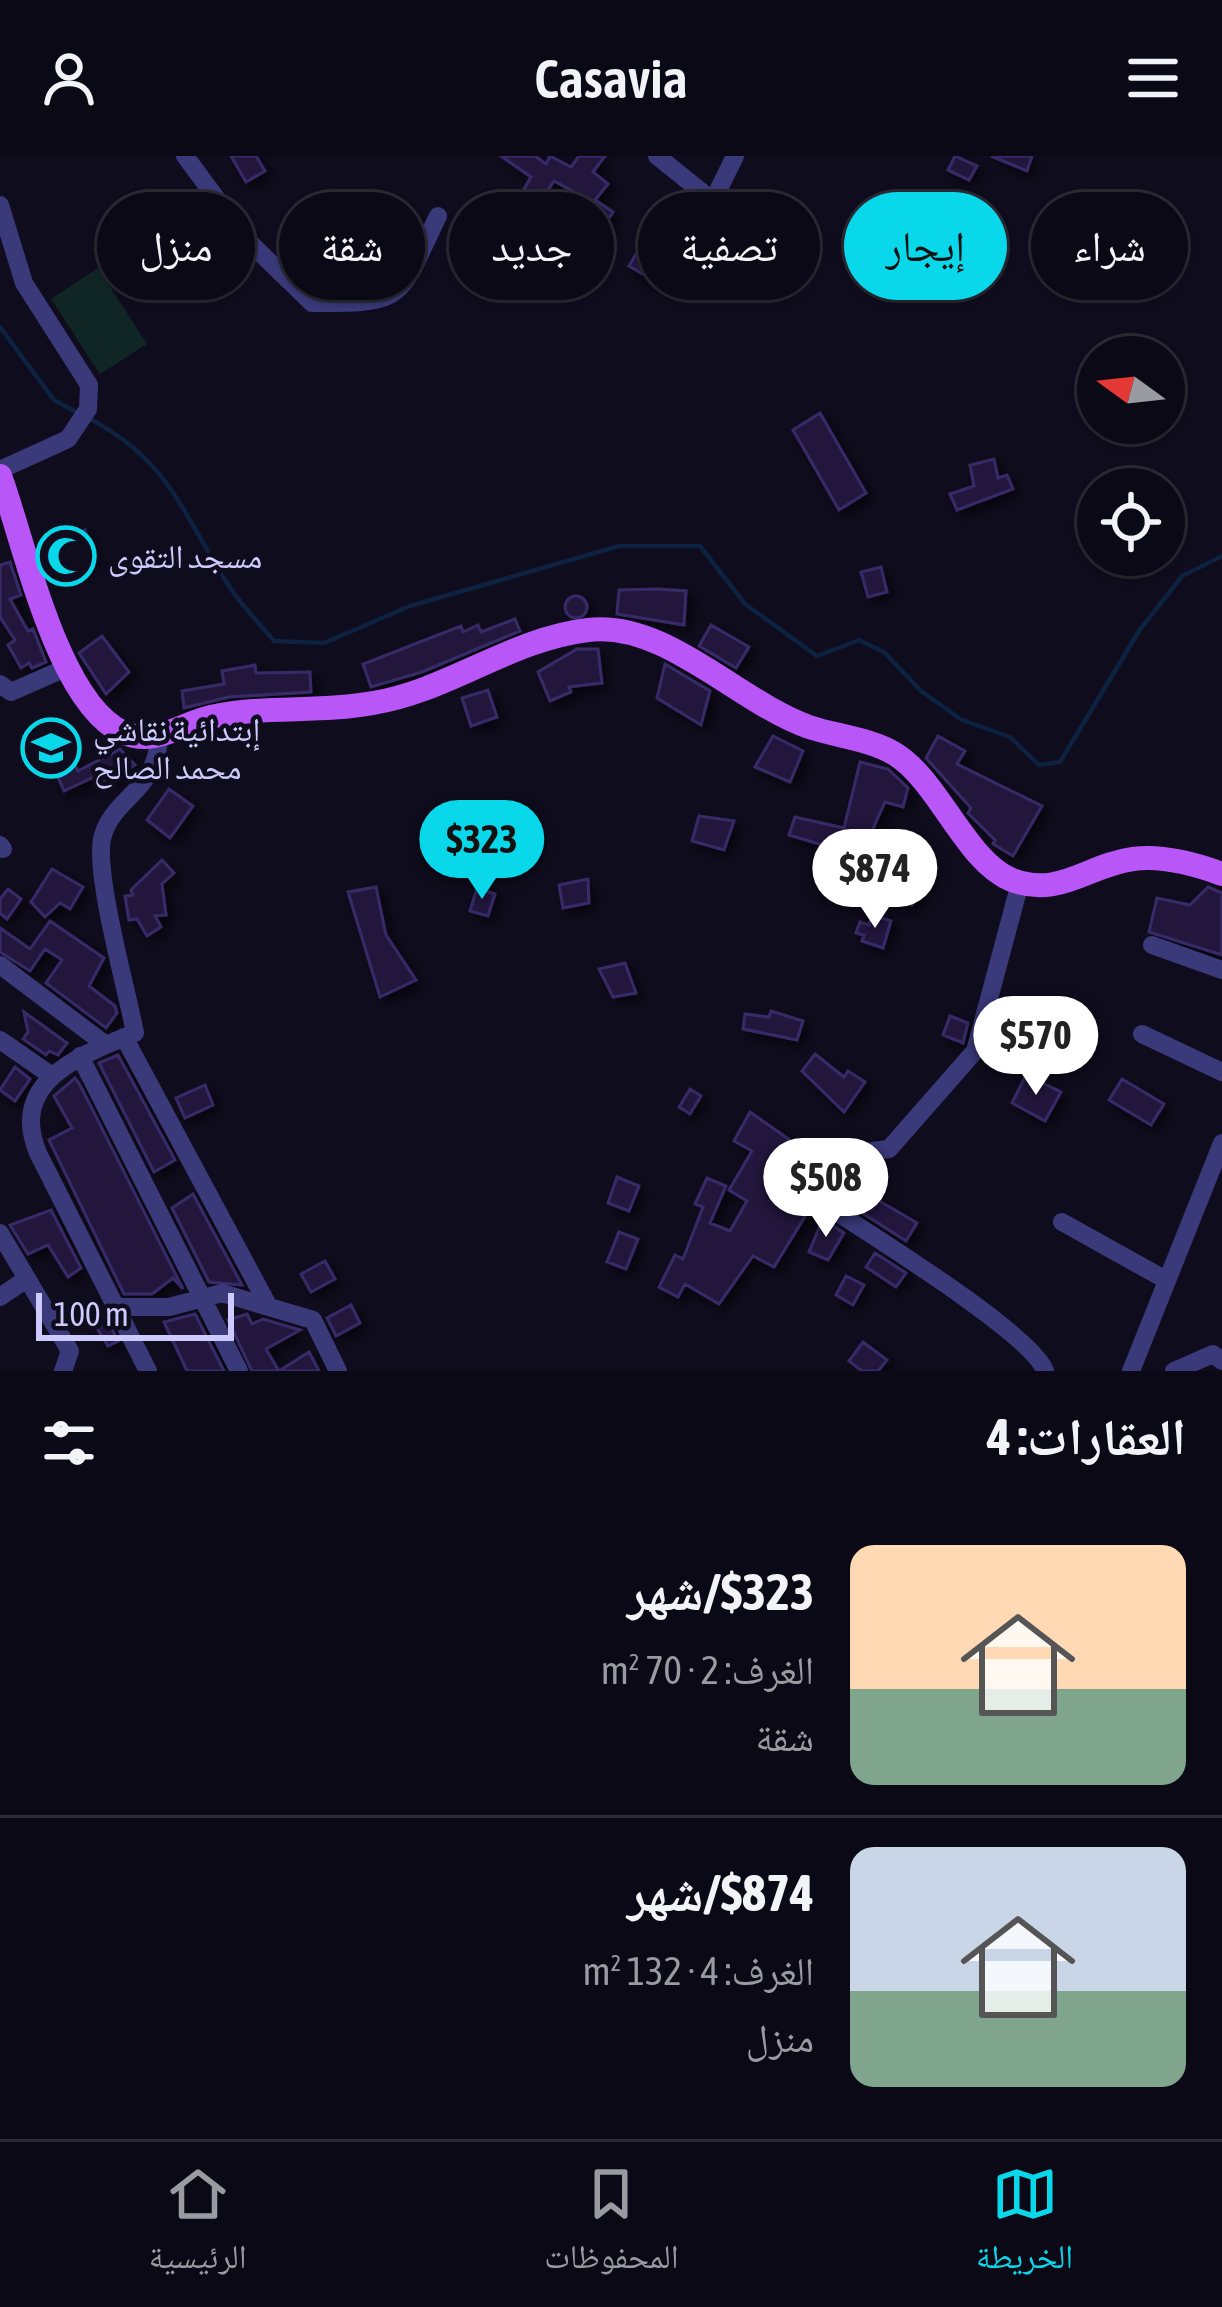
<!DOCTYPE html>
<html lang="ar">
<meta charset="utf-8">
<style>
body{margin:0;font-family:"Asap Condensed","Noto Naskh Arabic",sans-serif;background:#191723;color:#f1f3f6;direction:rtl;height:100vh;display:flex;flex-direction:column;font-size:45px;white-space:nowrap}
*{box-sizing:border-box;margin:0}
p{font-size:39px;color:#9a9aa1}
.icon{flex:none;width:66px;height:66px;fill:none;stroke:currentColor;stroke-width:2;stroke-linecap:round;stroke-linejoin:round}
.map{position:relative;height:1215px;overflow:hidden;direction:ltr}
.panel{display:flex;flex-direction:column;background:#0b0916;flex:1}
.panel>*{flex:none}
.top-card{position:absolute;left:36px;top:36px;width:1152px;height:108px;direction:rtl;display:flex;gap:24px}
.needle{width:78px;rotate:285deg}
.fabs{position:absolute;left:1077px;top:180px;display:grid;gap:24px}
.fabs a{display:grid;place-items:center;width:108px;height:108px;border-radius:50%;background:#0b0916;box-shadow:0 3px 9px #0004,0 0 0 3px #2b2a35;font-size:60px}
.scale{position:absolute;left:36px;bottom:30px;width:198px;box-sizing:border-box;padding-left:12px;border:6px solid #cfcafd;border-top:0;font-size:33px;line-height:42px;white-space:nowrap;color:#cfcafd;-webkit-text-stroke:9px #0f0c1d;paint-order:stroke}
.price{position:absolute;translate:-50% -102px;padding:0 27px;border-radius:42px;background:#fff;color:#222;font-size:39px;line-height:78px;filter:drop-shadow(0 3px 6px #0008)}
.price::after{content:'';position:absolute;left:50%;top:72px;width:36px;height:27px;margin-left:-18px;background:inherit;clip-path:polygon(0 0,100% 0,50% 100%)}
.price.active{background:#09d7ea;color:#111}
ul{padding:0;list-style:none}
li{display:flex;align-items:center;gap:36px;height:300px;padding:0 36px}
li+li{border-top:3px solid #2b2a35}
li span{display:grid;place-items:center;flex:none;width:336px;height:240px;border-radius:24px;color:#555}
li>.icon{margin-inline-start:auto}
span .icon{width:144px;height:144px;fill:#fffc;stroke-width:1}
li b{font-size:51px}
h2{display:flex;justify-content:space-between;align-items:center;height:144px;padding:0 36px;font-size:51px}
.tag{padding:0 42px;border-radius:54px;background:#0b0916;box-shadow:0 3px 9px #0004,0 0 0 3px #2b2a35;font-size:42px;line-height:108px}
.tag.active{background:#09d7ea;color:#111}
header{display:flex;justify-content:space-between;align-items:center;height:156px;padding:0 36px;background:#0b0916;font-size:54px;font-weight:600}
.menu{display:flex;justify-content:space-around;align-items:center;height:168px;border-top:3px solid #2b2a35;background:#0b0916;font-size:33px;color:#9a9aa1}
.menu a{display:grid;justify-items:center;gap:6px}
.menu .active{color:#09d7ea}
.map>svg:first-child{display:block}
</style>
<header><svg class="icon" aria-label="menu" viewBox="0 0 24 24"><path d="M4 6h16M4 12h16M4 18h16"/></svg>Casavia<svg class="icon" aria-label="person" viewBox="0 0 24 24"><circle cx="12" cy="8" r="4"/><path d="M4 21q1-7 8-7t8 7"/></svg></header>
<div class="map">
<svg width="1222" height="1215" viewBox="0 0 1222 1215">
<defs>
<filter id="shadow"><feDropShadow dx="5.5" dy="5.5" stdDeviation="6" flood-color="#0009"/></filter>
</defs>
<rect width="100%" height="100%" fill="#0f0c1d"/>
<path fill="#102625" d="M98 112 147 188 100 218 51 143Z"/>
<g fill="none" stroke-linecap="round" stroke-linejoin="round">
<path stroke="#0d2240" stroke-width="4.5" d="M0 171 54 244 76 256
M86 261C168 302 181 355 227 427 240 448 258 466 274 485L324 487 410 450 619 390H700L745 448 817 500 859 484 884 496 921 535 962 564 1010 581 1039 609 1060 606 1139 475 1182 420 1222 400"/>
</g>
<path fill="#20193d" stroke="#372c68" stroke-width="3" filter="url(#shadow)" d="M231 0H256L265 15 246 26Z
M501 0H535L546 8 550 0 571 11 579 0H605L593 16 608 28 595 44 613 56 602 73 567 50 576 37 554 25 516 83 496 69 506 56 509 59 531 21Z
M955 0 977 10 969 24 948 14Z
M991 0H1032L1027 15Z
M642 88 666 102 653 124 629 110Z
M820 257 866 337 839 354 793 274Z
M994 303 998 322 1007 319 1013 333 957 354 950 338 974 330 970 309Z
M85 374 93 404 50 423 41 394Z
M10 406 21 439 10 443 28 475 33 473 46 506 32 512 29 507 21 512 8 489 15 484 0 461V409Z
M881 411 887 436 868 441 861 416Z
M657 433 686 435 684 469 617 458 619 434Z
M565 451a11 11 0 1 1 22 0a11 11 0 1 1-22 0Z
M515 463 520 475 422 516 371 531 363 508 461 470 463 476 478 469 481 476Z
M711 469 749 491 736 512 699 490Z
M102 480 129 516 106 538 79 497Z
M577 493H598L602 527 569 531 571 536 550 545 538 516Z
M665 508 710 535 701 569 657 542Z
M255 509 256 517 310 516 311 536 229 541 184 552 182 535 224 528 222 515Z
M488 534 497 561 471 570 462 542Z
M773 580 803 595 790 626 755 611Z
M938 580 965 595 957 608 1042 650 1013 700 993 688 995 684 968 657 971 652 926 602Z
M65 592 78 615 120 593 135 609 96 631 92 622 64 635 49 601Z
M860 606 888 613 908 632 903 651 885 646 850 724 832 718 839 694 789 679 795 661 844 672Z
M169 633 193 650 170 682 147 664Z
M699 660 734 665 724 694 692 685Z
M162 704 174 717 162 728 166 759 155 760 161 771 147 780 137 763 129 764 125 740 133 739 131 734Z
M52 713 83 731 70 753 60 747 45 761 31 746Z
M882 717 919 728 912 749 876 737Z
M588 723 589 747 563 752 559 729Z
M376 731 386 779 416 824 380 841 348 736Z
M1208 731 1222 737V799L1149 776 1157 742 1190 749Z
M477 732 495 738 488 760 470 755Z
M8 733 21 743 7 763 0 757V743Z
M872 759 891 765 883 792 862 785 864 779 856 777 860 766 869 769Z
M50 765 104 802 89 830 115 850 117 857 106 872 46 827 62 804 45 793 30 815 0 796V772L30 793Z
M625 807 636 837 613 841 599 813Z
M771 855 803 865 797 884 743 873 745 858 769 861Z
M24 856 67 887 58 899 49 895 46 899 23 883 28 876Z
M950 860 968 867 963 887 943 879Z
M815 898 844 921 848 915 865 926 844 956 802 915Z
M118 899 175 1004 154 1016 99 907Z
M15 911 30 923 15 945 0 934Z
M1026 919 1061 936 1045 965 1012 947Z
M75 922 80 929 183 1133 173 1122 152 1138H124L49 984 72 972 54 940Z
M1122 923 1164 948 1151 969 1109 944Z
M205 929 213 949 185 962 176 942Z
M690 933 701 940 690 958 679 951Z
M750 956 804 994 793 1011 802 1017 791 1035 809 1054 774 1111 753 1100 719 1148 685 1128 678 1141 659 1131 675 1099 683 1103 703 1051 695 1048 707 1022 726 1030 710 1067 730 1075 747 1045 729 1034 752 995 734 985Z
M617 1021 639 1030 629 1055 608 1047Z
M864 1036 917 1067 906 1085 845 1046 851 1037 860 1043Z
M193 1038 242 1129 209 1126 172 1052Z
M51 1054 81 1112 68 1121 48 1089 28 1098 10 1069Z
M823 1063 844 1077 828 1104 809 1096Z
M619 1076 638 1083 626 1113 607 1106Z
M875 1097 906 1117 896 1131 866 1111Z
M325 1105 335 1123 311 1136 301 1118Z
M846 1120 864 1129 853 1149 836 1139Z
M351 1149 360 1167 336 1180 327 1162Z
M195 1158 224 1215H187L164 1166Z
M247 1158 252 1168 263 1163 300 1174 266 1193 279 1215 309 1196 319 1215H252L228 1164Z
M106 1162 118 1185 108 1190 95 1169Z
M863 1186 887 1204 878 1215H862L849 1205Z"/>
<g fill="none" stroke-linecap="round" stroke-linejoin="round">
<path stroke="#3a397a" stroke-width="18" d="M185 0 248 85 312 147C408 148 398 143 438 60
M657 0 713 45 735 0
M0 49 24 127 89 229 88 253 68 283 0 314
M0 528 11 536 68 511
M0 689 3 693
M1020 727 975 895 889 993 864 996 818 1044C860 1072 1033 1178 1045 1215
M1152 789 1222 814
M0 809 106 889
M1142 878 1222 916
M124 881 269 1151
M0 884 52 920
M80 900 239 1215
M1062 1066 1166 1124
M0 1077 70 1195 63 1215
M0 1141 25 1124
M116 1151H169L222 1137 313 1164 338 1215
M148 1215 38 997C8 925 81 899 135 877 127 834 95 721 102 683 111 642 157 636 159 581
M1131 1215 1222 987
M1174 1215 1213 1198 1222 1205"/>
<path stroke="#b856f8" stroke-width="24" d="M0 320C24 384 57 548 124 577 155 590 181 568 211 561 264 549 320 557 373 547 448 535 511 483 588 474 665 464 738 546 809 571 836 580 870 583 895 598 939 625 966 706 1012 724 1059 742 1088 709 1133 703 1162 699 1195 708 1222 718"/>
</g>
<defs>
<symbol id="mosque-ring" viewBox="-11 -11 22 22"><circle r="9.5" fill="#0f0c1d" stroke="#09d7ea" stroke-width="1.5"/><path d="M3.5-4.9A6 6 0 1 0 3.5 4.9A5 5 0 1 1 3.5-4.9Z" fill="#09d7ea"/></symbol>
<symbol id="school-ring" viewBox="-11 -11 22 22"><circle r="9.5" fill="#0f0c1d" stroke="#09d7ea" stroke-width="1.5"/><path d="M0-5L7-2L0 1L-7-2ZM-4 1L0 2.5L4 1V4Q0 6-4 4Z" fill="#09d7ea"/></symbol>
</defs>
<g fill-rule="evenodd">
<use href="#mosque-ring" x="33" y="367" width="66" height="66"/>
<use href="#school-ring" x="18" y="559" width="66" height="66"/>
</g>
<g text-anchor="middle" stroke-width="9" stroke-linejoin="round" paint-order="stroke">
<g font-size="33" fill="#cfcafd" stroke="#0f0c1d" text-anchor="start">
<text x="108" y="412">مسجد التقوى</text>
<text x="93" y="585">إبتدائية نقاشي<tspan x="93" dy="38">محمد الصالح</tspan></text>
</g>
</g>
</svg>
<div class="fabs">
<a><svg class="needle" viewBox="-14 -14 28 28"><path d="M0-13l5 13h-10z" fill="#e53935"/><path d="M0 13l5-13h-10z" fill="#9a9aa1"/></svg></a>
<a><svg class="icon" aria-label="locate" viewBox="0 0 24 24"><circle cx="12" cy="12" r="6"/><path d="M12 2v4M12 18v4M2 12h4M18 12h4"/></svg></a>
</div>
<div class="scale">100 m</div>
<b class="price active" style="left:482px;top:746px">$323</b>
<b class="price" style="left:875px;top:775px">$874</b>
<b class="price" style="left:1036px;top:942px">$570</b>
<b class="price" style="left:826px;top:1084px">$508</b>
<div class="top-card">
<a class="tag">شراء</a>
<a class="tag active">إيجار</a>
<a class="tag">تصفية</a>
<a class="tag">جديد</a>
<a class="tag">شقة</a>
<a class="tag">منزل</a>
</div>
</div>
<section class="panel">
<h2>العقارات: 4<svg class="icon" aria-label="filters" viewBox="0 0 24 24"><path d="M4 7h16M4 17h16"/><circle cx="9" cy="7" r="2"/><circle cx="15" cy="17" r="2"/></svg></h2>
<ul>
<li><span style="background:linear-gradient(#ffd9b3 60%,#7fa58c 0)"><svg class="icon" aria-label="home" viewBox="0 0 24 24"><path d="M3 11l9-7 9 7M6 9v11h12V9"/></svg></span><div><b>$323/شهر</b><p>الغرف: 2 · 70 m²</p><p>شقة</p></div></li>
<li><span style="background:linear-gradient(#c9d6e8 60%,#7fa58c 0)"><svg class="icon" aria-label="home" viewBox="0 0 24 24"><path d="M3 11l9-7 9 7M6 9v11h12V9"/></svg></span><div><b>$874/شهر</b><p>الغرف: 4 · 132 m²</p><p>منزل</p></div></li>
</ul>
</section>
<nav class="menu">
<a class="active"><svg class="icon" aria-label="map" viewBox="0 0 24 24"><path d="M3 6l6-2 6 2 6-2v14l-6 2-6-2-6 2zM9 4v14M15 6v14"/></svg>الخريطة</a>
<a><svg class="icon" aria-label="saved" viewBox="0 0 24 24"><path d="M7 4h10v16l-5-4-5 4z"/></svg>المحفوظات</a>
<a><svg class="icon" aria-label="home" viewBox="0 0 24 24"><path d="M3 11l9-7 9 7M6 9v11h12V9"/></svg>الرئيسية</a>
</nav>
